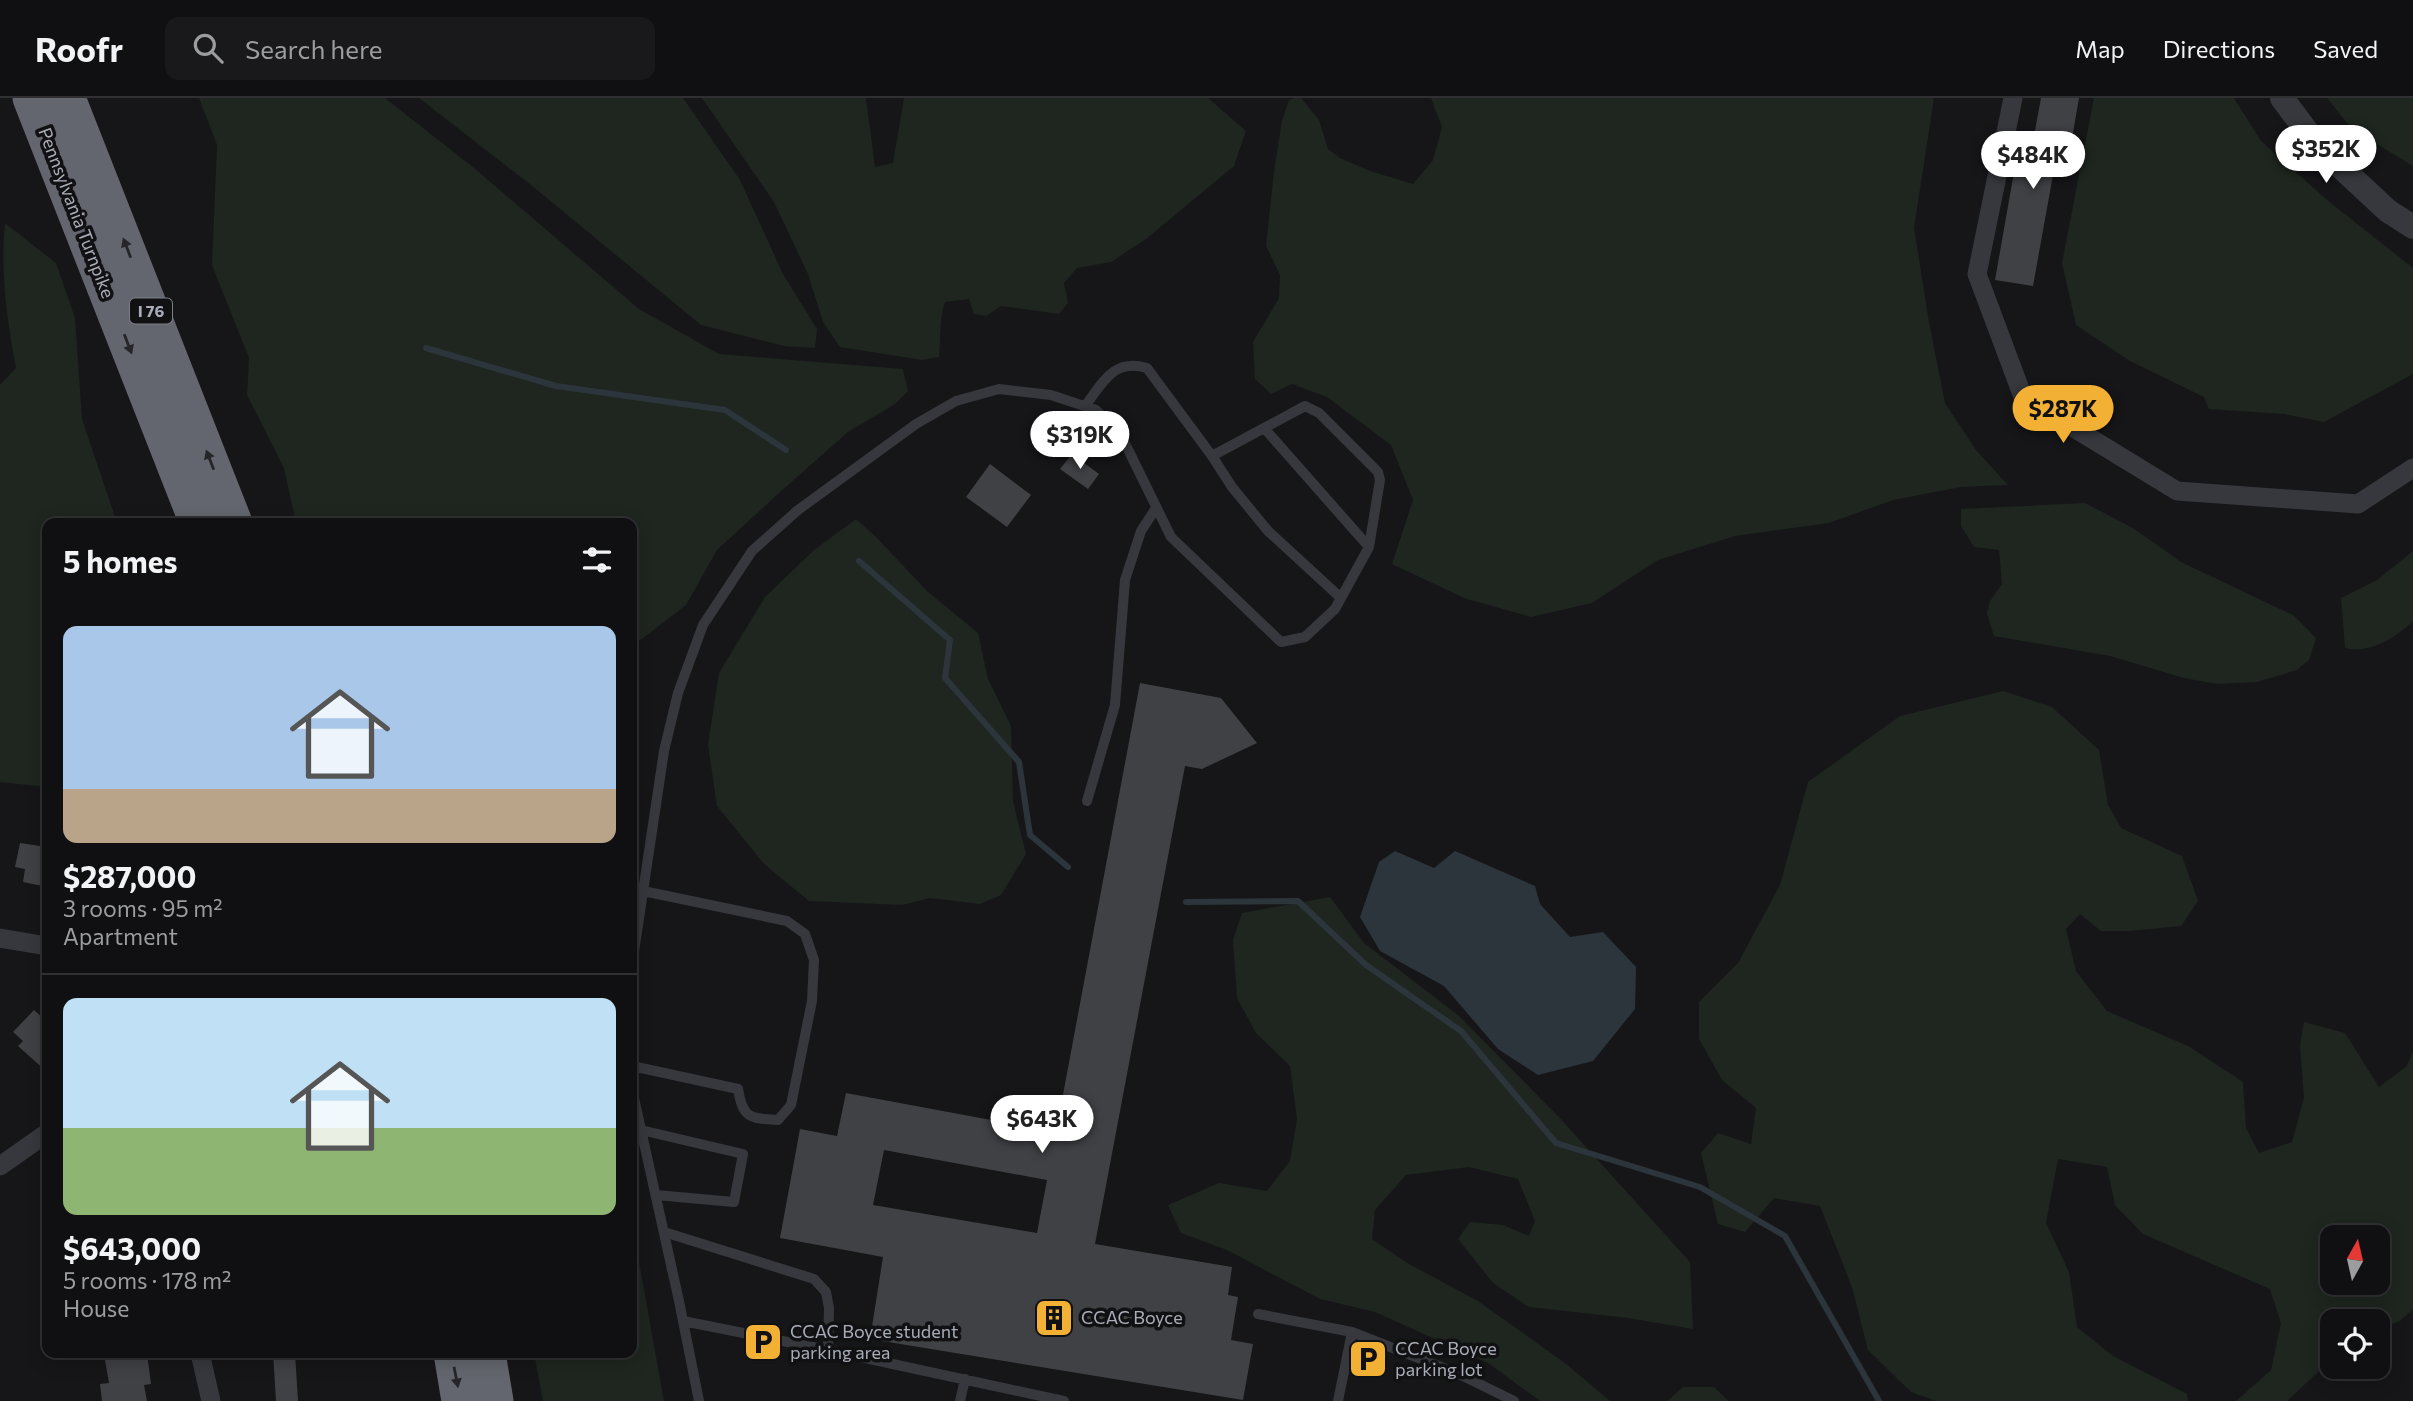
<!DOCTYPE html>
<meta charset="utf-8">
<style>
body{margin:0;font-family:Commissioner,sans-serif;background:#19191b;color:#f1f3f6;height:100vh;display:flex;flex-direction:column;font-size:26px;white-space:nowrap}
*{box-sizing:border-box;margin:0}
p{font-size:23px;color:#9c9d9f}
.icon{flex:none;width:38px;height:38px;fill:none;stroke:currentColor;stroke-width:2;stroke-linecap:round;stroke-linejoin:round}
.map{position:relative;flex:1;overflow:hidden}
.side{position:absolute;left:42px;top:420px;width:595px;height:840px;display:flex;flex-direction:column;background:#101012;border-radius:14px;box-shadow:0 4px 18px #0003,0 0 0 2px #303032}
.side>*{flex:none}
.needle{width:46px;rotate:8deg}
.tools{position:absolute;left:2320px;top:1127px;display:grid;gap:14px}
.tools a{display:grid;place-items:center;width:70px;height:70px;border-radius:14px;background:#101012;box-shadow:0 4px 18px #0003,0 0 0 2px #303032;font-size:35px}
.price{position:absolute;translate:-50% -60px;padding:0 16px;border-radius:24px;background:#fff;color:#222;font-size:23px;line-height:46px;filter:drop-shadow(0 2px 4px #0008)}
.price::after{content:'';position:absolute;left:50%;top:42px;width:21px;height:16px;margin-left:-10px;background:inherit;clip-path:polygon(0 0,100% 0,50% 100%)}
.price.active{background:#f2b134;color:#111}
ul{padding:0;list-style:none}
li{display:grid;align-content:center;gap:14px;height:371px;padding:0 21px}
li+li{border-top:2px solid #303032}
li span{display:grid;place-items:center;height:217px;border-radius:14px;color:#555}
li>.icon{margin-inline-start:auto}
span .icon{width:126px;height:126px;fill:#fffc;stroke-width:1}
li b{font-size:30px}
h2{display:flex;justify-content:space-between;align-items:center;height:84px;padding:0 21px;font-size:30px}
header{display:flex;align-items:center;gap:42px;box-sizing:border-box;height:98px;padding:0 35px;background:#101012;border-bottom:2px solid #303032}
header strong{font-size:33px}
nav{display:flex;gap:38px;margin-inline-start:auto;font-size:24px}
.search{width:490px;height:63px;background:#19191b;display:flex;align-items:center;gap:18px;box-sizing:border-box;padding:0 24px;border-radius:14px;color:#9c9d9f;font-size:26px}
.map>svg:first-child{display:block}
</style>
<header>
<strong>Roofr</strong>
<div class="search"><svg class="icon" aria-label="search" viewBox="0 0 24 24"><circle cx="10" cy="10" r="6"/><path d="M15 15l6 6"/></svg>Search here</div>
<nav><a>Map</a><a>Directions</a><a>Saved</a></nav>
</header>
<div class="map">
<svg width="2413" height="1303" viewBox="0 0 2413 1303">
<rect width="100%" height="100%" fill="#161618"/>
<path fill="#1e261f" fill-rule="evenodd" d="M199 0H385L474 70 639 211 719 256 903 271 908 293 895 306 848 334 779 395 717 452 686 507 642 541 632 545V425H296L284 370 247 297 249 260 212 167 217 47Z
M419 0H683L740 82 783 176 817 231 815 250 784 248 701 227 531 87Z
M702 0H866L875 69 893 65 904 0H1208L1246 33 1234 68 1146 141 1111 164 1077 170 1064 185 1068 205 1059 216 1001 208 986 218 974 216 969 201 945 204C939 221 941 241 939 259L922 262 840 249 823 224 808 176 774 104Z
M1294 0H1301L1319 22 1328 51 1340 60 1370 73 1413 86 1433 62 1442 29 1431 0H1934L1914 130 1929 224 1945 305 1976 352 2008 387 1961 389 1893 402 1829 425 1735 438 1658 462 1592 505 1531 519 1464 500 1392 466 1413 402 1391 347 1327 299 1292 286 1271 296 1255 281 1253 244 1279 200 1280 177 1266 148 1274 73 1282 23 1289 2Z
M2094 0H2234L2261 43 2327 102 2413 170V276L2324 324 2284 316 2209 311 2204 299 2130 263 2076 227 2062 165Z
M2327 0H2413V68L2352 31Z
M5 125 56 165 75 220 82 321 117 425H47V689L0 684V287L16 270C7 222 0 174 5 125Z
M2085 405 2133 430 2181 464 2293 517 2316 540 2309 562 2297 572 2257 584 2217 586 2184 580 2110 558 1994 538 1987 516 1990 503 2002 486 1999 452 1974 449 1961 428V411Z
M856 421 876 439 928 494 978 535 988 581 1011 628 1013 703 1026 756 1001 797 980 806 930 800 902 807 809 803 764 766 717 708 708 647 719 575 765 499 814 452Z
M2413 453V523C2395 540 2370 556 2345 550L2341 500 2377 482Z
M2003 593 2052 609 2099 652 2108 707 2121 730 2182 758 2198 803 2181 828 2130 833H2101L2080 816 2066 831 2076 873 2107 913 2188 948 2243 984 2246 1030 2259 1055 2292 1044 2304 1000 2300 947 2304 924 2345 935 2379 989 2407 968 2413 953V1211L2400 1223 2378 1232V1223H2333V1260L2287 1303H2236L2271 1272 2281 1225 2270 1191 2143 1136 2115 1107 2107 1069 2058 1061 2046 1125 2069 1174 2077 1229 2113 1258 2187 1296 2188 1303H1936L1911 1294 1868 1252 1852 1189 1820 1108 1774 1100 1745 1134 1718 1126 1701 1055 1718 1035 1751 1046 1756 1010 1722 982 1699 941V904L1738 865 1780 787 1808 684 1900 618ZM2333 1139H2378V1185H2333Z
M1330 799 1364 845 1458 917 1558 1018 1690 1164 1693 1231 1628 1220 1529 1209 1493 1185 1458 1141 1470 1124 1503 1127 1529 1138 1535 1123 1518 1081 1469 1069 1406 1077 1375 1112 1372 1141 1409 1166 1478 1203 1565 1265 1610 1303H1540L1488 1265 1375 1214 1320 1201 1227 1152 1181 1135 1168 1107 1219 1085 1267 1093 1290 1063 1297 1021 1290 968 1256 935 1237 900 1233 842 1242 815Z
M632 1125 664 1303H543L534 1255H632Z
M1683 1289H1714L1728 1303H1667Z"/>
<path fill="#2c353c" d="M1395 753 1434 770 1455 753 1535 788 1540 806 1570 839 1603 834 1636 869 1635 911 1593 963 1538 977 1498 951 1444 888 1380 853 1360 819 1379 764Z"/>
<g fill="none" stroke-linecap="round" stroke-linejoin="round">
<path stroke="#2c353c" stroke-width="6" d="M426 250 556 288 725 312 786 352
M859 463 950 542 945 580 1019 664 1030 737 1068 769
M1186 804 1298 803 1366 867 1461 933 1556 1045 1700 1089 1785 1138 1879 1303"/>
</g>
<path fill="#404145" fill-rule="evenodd" d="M2041 0H2079L2072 40 2060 38 2033 188 1995 182 2020 40 2033 43Z
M1072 356 1099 376 1088 391 1060 371Z
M990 366 1031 397 1007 429 966 399Z
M1140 585 1221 600 1257 645 1202 671 1185 668 1095 1146 1232 1169 1228 1197 1238 1199 1231 1242 1253 1246 1243 1302 870 1241 883 1159 780 1140 800 1031 837 1038 846 995 1056 1034ZM884 1052 1047 1082 1037 1135 873 1107Z
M20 745 47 749V789L23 784 25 771 15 769Z
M34 912 47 924V974L18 948 23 943 13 934Z
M273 1255H295L298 1303H276Z
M147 1256 151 1286 144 1287 147 1303H102L100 1286 109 1285 105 1262Z"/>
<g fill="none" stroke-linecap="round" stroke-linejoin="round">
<path stroke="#37383d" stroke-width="10" d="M1264 330 1369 449
M1212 358 1232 389 1268 433 1341 500
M1087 703 1115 607 1125 482 1141 433 1156 410
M632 867 664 653 678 595 703 527 752 453 798 412 916 326 956 303 999 291 1051 297 1096 312 1120 335 1171 439 1281 544 1305 539 1335 511 1369 449 1380 382 1378 374 1319 315 1305 308 1212 358 1147 270C1113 260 1103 285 1085 308
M632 968 738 991C743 1021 750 1020 778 1022L791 1007 812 903 814 862 805 836 787 823 643 793
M632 991 679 1203 699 1303
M641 1032 743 1056 734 1104 656 1097
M664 1134 814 1181 826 1194 829 1210 828 1252
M1258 1216 1352 1234 1459 1276 1514 1303
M683 1223 828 1252 1064 1303
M960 1303 965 1281
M1338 1303 1352 1234"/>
<path stroke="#37383d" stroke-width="19" d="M2013 0 1977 176 2023 299 2177 393 2358 406 2413 370
M0 840 47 848
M0 1068 47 1035
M200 1255 211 1303"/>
<path stroke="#37383d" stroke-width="24" d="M2282 0 2317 47 2388 113 2413 129"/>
<path stroke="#63666e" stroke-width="37" d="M31 0 198 425
M67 0 234 425
M452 1255 460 1303
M487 1255 495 1303"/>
</g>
<defs><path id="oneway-solid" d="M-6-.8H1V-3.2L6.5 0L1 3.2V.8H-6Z" transform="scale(1.75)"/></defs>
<g fill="#26262a">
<use href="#oneway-solid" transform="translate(127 150) rotate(-111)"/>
<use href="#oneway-solid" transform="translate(128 246) rotate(69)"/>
<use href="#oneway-solid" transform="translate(210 362) rotate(-111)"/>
<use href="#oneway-solid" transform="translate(456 1279) rotate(79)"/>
</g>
<defs>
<symbol id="building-square" viewBox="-11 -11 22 22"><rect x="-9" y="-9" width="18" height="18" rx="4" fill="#f2b134" stroke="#111113"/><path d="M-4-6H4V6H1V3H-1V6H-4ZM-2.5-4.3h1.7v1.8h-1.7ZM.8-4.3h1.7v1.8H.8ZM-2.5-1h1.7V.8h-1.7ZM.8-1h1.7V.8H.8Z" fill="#111"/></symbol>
<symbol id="parking-square" viewBox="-11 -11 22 22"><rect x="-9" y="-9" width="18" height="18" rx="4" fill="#f2b134" stroke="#111113"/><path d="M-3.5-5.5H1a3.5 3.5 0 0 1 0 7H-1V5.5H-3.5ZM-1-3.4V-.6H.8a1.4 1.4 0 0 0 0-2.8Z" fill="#111"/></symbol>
</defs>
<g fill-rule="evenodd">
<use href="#building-square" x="1032" y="1198" width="44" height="44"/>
<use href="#parking-square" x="741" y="1222" width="44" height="44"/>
<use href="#parking-square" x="1346" y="1239" width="44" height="44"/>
</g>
<g text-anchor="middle" stroke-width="7" stroke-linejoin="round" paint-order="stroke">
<rect fill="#111113" stroke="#7b7e86" stroke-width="2" x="130" y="200.5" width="42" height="25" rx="5"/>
<g font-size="16" font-weight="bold" fill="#a8adb8">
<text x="151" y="219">I 76</text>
</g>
<g font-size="18" fill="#a8adb8" stroke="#111113">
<text transform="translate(76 115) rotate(69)" y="6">Pennsylvania Turnpike</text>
</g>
<g font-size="18" fill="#a8adb8" stroke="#111113" text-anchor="start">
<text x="1081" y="1226">CCAC Boyce</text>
<text x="790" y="1240">CCAC Boyce student<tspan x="790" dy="21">parking area</tspan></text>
<text x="1395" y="1257">CCAC Boyce<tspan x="1395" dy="21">parking lot</tspan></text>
</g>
</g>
</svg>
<div class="tools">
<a><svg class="needle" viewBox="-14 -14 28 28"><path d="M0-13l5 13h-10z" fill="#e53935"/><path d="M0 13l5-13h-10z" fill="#9c9d9f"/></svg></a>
<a><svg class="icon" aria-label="locate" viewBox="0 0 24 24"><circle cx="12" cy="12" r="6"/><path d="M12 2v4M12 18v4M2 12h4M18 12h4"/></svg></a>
</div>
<b class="price" style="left:2326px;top:87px">$352K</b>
<b class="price" style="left:2033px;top:93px">$484K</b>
<b class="price active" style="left:2063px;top:347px">$287K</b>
<b class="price" style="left:1080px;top:373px">$319K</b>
<b class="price" style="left:1042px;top:1057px">$643K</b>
<section class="side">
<h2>5 homes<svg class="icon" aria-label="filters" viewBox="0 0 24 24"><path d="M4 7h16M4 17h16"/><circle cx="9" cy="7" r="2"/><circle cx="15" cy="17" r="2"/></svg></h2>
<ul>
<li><span style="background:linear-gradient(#a9c7e8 75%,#b9a48a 0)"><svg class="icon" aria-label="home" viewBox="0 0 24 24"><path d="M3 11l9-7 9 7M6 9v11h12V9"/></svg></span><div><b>$287,000</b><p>3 rooms · 95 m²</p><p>Apartment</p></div></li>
<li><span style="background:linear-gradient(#bfe0f5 60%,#8fb573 0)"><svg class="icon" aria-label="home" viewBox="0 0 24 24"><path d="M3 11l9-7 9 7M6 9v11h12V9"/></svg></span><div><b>$643,000</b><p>5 rooms · 178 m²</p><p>House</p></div></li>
</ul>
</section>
</div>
